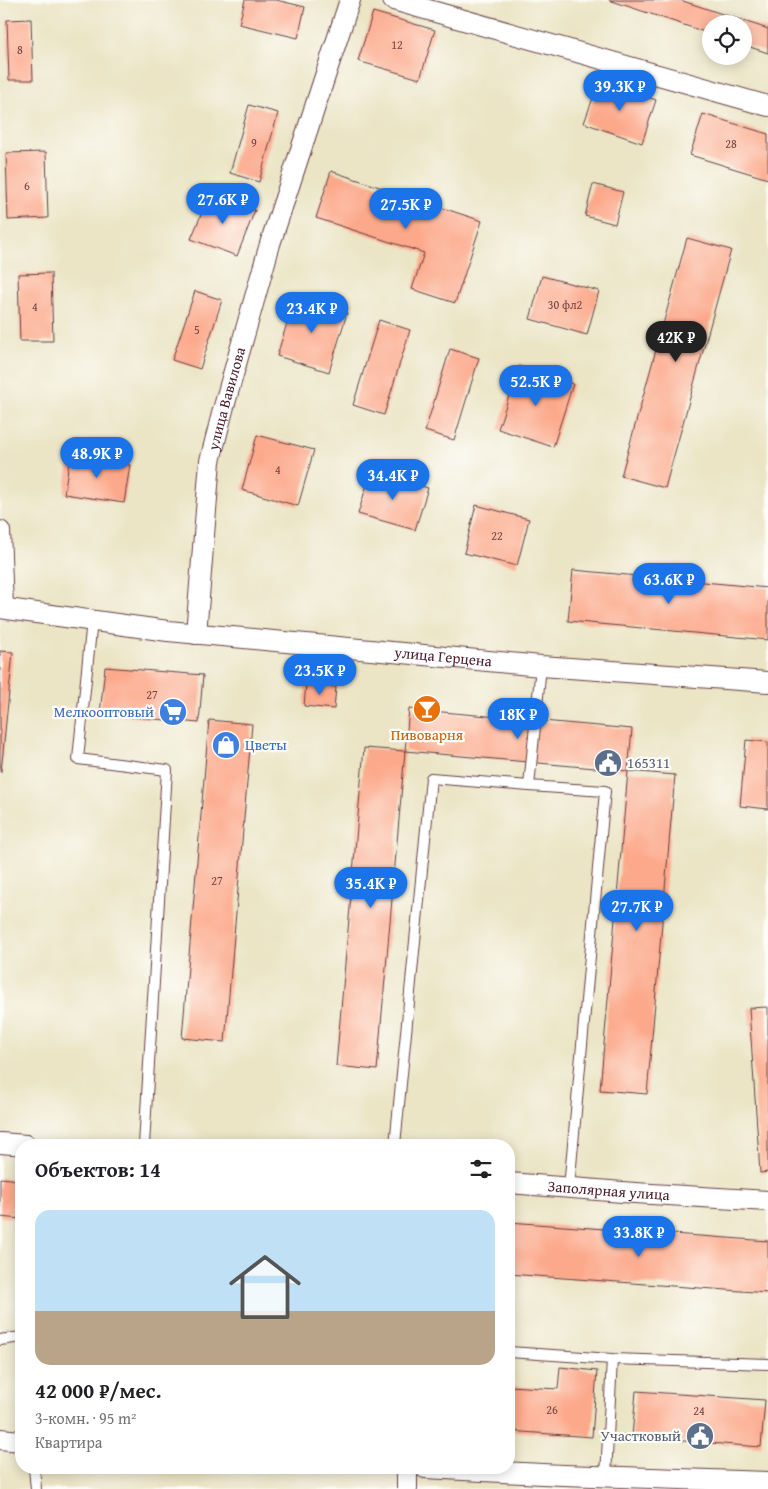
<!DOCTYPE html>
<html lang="ru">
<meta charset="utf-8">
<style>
body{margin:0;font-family:"Gentium Book Plus",serif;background:#f2f2f2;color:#202124;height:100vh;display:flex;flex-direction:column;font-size:19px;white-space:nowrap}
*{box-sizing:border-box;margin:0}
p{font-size:16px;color:#757577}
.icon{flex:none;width:28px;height:28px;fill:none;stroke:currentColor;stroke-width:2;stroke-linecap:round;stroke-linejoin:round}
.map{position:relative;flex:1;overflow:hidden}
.side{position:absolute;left:15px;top:1139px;width:500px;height:335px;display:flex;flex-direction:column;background:#fff;border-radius:20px;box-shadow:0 2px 12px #0003}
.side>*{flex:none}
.tools{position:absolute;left:702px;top:15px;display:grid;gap:10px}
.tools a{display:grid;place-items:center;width:50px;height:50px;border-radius:50%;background:#fff;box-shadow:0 2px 12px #0003;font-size:25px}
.price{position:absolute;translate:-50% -42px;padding:0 11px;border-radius:18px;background:#1a73e8;color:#fff;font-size:16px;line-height:32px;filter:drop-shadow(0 1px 2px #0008)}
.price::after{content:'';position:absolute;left:50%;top:30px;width:15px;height:11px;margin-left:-8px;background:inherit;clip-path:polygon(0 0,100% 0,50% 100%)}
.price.on{background:#222;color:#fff}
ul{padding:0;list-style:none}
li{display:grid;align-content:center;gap:10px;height:265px;padding:0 20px}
li span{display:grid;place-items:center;height:155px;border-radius:15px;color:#555}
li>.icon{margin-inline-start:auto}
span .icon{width:90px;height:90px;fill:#fffc;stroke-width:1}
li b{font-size:21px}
h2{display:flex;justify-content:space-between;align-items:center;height:60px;padding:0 20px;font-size:21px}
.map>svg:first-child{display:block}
</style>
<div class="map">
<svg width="768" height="1489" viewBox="0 0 768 1489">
<rect width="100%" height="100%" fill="#fdfcf7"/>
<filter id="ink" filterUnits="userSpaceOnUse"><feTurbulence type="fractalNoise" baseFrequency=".02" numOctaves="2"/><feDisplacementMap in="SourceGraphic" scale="10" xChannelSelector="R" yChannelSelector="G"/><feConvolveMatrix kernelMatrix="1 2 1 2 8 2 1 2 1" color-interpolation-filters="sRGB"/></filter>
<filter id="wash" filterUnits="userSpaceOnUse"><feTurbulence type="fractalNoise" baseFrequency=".0096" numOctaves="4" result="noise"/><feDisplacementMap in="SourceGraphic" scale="20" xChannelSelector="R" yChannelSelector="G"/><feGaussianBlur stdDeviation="1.12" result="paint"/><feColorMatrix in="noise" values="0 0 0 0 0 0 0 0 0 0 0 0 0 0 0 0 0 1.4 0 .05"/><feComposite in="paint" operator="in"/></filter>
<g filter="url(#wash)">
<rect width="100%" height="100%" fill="#ebe4c5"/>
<g id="blocks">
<path fill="#fca88a" d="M245 0H276L305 7 298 38 239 24Z
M609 0H680L768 29V53L744 45V24H711V34Z
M373 12 435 30 420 79 358 61Z
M31 19 33 80H9L7 20Z
M599 81 656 100 642 143 584 123Z
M249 105 278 113 259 182 230 173Z
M703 114 768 134V179L690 155Z
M46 152 48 218 8 220 6 153Z
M331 171 482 221 455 303 412 289 424 253 316 218Z
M593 184 623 192 615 224 585 216Z
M210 193 255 210 237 256 191 239Z
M687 238 731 250 665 488 621 476Z
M51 273 53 341H20L18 274Z
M542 276 599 291 587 335 530 319Z
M195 291 222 300 200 369 172 360Z
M295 297 347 313 329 372 277 356Z
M379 320 410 330 384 415 353 405Z
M450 349 479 358 454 440 425 431Z
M519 366 573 384 553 447 498 429Z
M257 435 314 450 298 506 242 490Z
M70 456 130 465 124 503 64 494Z
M371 471 428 488 415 530 358 514Z
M476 505 529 519 517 566 464 553Z
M573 570 768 588V640L568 621Z
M0 651 13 652 1 772H0Z
M105 667 203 675 199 723 100 714Z
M306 684 336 687 334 709 304 706Z
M409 709 632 729 628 771 405 751Z
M209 720 252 724 225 1042 182 1038Z
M746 740 768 742V809L740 806Z
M364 748 405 751 377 1070 336 1066Z
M628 771 675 775 647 1094 600 1090Z
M768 1007V1172L760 1173 749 1008Z
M0 1178 21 1180V1219L0 1217Z
M509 1222 768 1241V1293L509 1274Z
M560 1367 597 1371 592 1437 509 1431V1386L558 1389Z
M636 1391 765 1400 761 1447 632 1437Z"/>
</g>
</g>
<g filter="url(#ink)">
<use href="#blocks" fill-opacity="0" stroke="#623d42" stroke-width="1"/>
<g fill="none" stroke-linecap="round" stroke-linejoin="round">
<defs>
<path id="service" d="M92 620 78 759 167 770 144 1145
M541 666 529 786 605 791 569 1188
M395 1145 431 778 529 786
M0 1340 21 1337
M509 1352 612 1359 606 1476
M612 1359 768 1364
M34 1468 36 1489"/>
<g id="minor">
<path d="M393 0 768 106"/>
<path d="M0 531 3 608"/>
<path id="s1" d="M0 608 168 631 541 666 768 682"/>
<path id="s2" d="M196 634 210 461 223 410 270 244 350 0"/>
<path d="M0 1143 26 1145"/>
<path id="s3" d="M509 1183 635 1193 768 1201"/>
<path d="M0 1439 21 1441"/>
<path d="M425 1468 563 1475 768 1482"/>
<path d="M407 1489V1468"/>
</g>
</defs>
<use href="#service" stroke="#623d42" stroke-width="12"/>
<use href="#minor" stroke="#623d42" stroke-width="22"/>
<use href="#service" stroke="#fff" stroke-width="10"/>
<use href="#minor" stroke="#fff" stroke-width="20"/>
</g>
</g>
<defs>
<symbol id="bar-disc" viewBox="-11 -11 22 22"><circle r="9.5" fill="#e8710a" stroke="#fdfcf7"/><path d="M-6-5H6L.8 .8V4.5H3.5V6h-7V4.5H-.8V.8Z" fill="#fff"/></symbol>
<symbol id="supermarket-disc" viewBox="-11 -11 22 22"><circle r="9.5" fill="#3f7fe0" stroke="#fdfcf7"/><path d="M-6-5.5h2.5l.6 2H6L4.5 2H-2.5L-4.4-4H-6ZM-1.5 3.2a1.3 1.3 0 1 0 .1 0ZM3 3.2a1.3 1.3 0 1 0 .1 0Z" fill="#fff"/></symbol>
<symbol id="shop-disc" viewBox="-11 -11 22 22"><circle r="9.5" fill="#3f7fe0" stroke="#fdfcf7"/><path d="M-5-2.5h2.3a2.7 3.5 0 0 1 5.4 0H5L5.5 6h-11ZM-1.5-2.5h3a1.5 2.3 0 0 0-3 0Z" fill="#fff"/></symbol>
<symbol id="civic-disc" viewBox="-11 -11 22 22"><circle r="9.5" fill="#5c6f8a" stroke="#fdfcf7"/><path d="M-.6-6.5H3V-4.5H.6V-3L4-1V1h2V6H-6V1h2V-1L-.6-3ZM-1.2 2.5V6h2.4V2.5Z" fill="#fff"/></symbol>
</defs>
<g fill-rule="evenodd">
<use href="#bar-disc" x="411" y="693" width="32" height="32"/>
<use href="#supermarket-disc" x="157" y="696" width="32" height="32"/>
<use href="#shop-disc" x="210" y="729" width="32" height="32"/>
<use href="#civic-disc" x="592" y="747" width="32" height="32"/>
<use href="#civic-disc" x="684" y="1420" width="32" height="32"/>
</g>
<g text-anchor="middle" stroke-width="4.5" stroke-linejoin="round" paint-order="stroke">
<g font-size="12" fill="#764143">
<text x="397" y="49">12</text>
<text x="20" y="54">8</text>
<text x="254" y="147">9</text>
<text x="731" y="148">28</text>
<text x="27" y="190">6</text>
<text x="565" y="309">30 фл2</text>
<text x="35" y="311">4</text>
<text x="197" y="334">5</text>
<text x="278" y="474">4</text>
<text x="497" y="540">22</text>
<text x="152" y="699">27</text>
<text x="217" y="885">27</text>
<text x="552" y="1414">26</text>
<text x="699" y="1415">24</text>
</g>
<g font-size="15" fill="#4a1f2b" stroke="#fdfcf7">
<text dy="5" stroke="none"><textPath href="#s2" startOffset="238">улица Вавилова</textPath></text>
<text dy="5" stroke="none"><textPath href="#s1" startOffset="446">улица Герцена</textPath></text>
<text dy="5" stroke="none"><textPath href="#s3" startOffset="100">Заполярная улица</textPath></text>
</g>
<g font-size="15" fill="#366cbe" stroke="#fdfcf7" text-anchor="end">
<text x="154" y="717">Мелкооптовый</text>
<text x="245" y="750" text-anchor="start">Цветы</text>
</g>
<g font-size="15" fill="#c56008" stroke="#fdfcf7">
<text x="427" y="740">Пивоварня</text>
</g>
<g font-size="15" fill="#4e5e75" stroke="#fdfcf7" text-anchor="start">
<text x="627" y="768">165311</text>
<text x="681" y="1441" text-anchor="end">Участковый</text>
</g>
</g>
</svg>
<div class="tools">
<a><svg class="icon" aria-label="locate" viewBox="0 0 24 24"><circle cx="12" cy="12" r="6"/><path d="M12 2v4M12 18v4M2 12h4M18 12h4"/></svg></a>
</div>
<b class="price" style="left:620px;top:112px">39.3K ₽</b>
<b class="price" style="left:223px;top:225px">27.6K ₽</b>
<b class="price" style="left:406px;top:230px">27.5K ₽</b>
<b class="price" style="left:312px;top:334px">23.4K ₽</b>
<b class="price on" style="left:676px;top:363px">42K ₽</b>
<b class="price" style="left:536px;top:407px">52.5K ₽</b>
<b class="price" style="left:97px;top:479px">48.9K ₽</b>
<b class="price" style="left:393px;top:501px">34.4K ₽</b>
<b class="price" style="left:669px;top:605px">63.6K ₽</b>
<b class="price" style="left:320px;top:696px">23.5K ₽</b>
<b class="price" style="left:518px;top:740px">18K ₽</b>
<b class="price" style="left:371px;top:909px">35.4K ₽</b>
<b class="price" style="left:637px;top:932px">27.7K ₽</b>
<b class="price" style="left:639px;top:1258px">33.8K ₽</b>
<section class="side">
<h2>Объектов: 14<svg class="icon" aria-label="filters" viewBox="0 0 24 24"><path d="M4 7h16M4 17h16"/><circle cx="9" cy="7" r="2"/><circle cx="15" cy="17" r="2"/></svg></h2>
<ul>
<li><span style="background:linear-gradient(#bfe0f5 65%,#b9a48a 0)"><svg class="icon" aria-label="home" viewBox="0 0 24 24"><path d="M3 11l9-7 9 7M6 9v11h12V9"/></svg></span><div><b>42 000 ₽/мес.</b><p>3-комн. · 95 m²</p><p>Квартира</p></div></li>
</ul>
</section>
</div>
